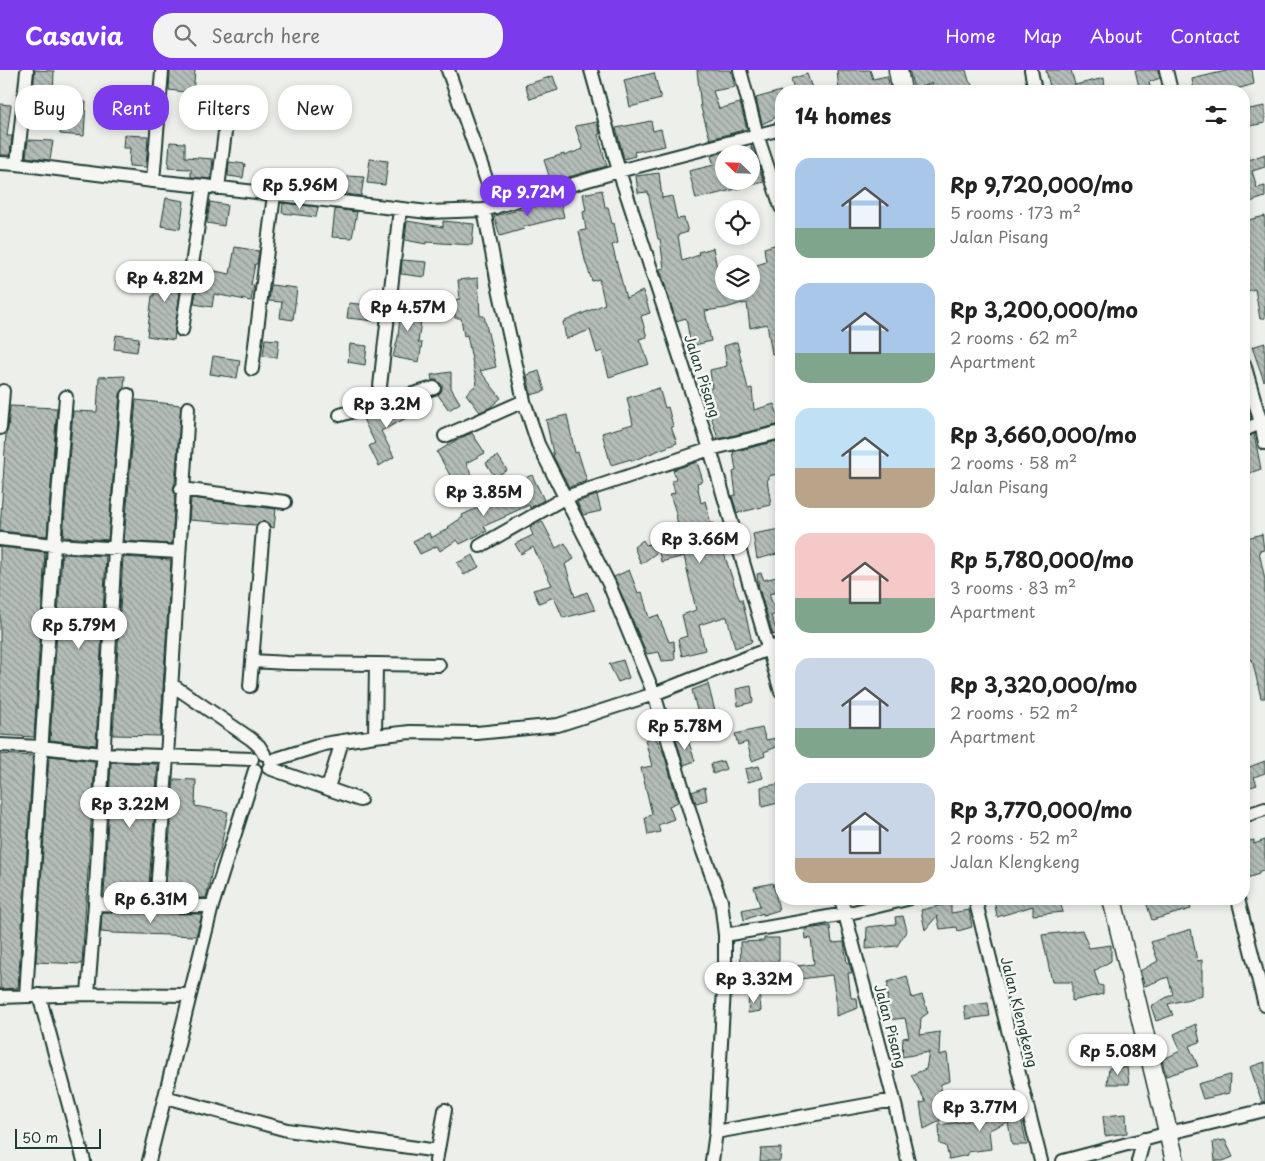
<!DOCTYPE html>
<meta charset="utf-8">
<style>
body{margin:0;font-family:"Playpen Sans",sans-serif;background:#f2f2f2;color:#222;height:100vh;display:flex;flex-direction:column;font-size:19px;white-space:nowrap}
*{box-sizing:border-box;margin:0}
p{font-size:16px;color:#767676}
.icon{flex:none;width:28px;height:28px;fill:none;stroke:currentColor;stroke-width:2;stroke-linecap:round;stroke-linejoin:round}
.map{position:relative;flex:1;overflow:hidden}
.side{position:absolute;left:775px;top:15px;width:475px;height:820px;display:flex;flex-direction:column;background:#fff;border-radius:20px;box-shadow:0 2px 8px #0003}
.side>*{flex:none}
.guide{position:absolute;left:15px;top:15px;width:475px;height:45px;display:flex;gap:10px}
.needle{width:32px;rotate:293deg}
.fabs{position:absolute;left:715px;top:75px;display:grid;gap:10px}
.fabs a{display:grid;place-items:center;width:45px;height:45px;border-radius:50%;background:#fff;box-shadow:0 2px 8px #0003;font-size:25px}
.scale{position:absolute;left:15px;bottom:12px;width:86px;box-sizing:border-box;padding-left:5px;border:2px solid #1f3d34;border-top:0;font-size:14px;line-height:18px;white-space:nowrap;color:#1f3d34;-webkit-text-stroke:4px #f6f6f2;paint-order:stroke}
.price{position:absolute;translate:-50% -42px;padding:0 11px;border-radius:18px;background:#fff;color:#222;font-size:16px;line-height:32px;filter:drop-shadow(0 1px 2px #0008)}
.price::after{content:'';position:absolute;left:50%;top:30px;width:15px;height:11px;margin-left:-8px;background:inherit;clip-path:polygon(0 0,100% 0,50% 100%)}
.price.active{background:#7c3aed;color:#fff}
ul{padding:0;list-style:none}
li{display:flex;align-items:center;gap:15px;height:125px;padding:0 20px}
li span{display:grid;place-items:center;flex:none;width:140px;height:100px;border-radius:15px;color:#555}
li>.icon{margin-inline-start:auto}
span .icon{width:60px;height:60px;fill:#fffc;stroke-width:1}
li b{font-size:21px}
h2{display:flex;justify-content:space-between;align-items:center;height:60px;padding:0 20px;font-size:21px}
.pill{padding:0 18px;border-radius:20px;background:#fff;box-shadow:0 2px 8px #0003;font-size:18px;line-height:45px}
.pill.active{background:#7c3aed;color:#fff}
header{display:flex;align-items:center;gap:30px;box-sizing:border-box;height:70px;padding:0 25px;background:#7c3aed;color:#fff}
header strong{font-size:24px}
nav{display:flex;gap:28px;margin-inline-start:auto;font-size:18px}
.search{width:350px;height:45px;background:#f2f2f2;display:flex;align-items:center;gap:12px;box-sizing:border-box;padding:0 18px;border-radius:20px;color:#767676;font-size:19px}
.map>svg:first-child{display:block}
</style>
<header>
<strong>Casavia</strong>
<div class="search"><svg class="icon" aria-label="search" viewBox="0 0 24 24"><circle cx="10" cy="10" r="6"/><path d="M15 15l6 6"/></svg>Search here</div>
<nav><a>Home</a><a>Map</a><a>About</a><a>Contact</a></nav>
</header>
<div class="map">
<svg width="1265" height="1091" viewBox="0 0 1265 1091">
<defs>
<pattern id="building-back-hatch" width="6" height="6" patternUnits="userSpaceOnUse" patternTransform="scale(1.25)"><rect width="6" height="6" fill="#b4bdb8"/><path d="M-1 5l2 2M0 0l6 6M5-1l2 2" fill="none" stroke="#929b96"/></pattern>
</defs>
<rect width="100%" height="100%" fill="#edefea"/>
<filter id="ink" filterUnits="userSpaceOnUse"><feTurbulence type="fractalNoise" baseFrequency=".02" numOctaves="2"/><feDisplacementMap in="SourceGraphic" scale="10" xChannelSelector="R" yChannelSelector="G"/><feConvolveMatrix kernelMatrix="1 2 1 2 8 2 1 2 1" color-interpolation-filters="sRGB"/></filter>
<g filter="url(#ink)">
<path fill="url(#building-back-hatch)" stroke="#1f3d34" d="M35 0 54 1 53 26 57 27V30L86 32 84 66 60 64 62 43 31 40Z
M170 0H195L193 23 169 20Z
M697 0H731L735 17 713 21 719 39 740 33 747 59 710 69 701 38Z
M837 0H870L873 9 887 6 891 21H839Z
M909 0H966L969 11 977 21H928L933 13 914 19Z
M1046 0H1071L1075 15 1104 8 1105 21H1051Z
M1135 0H1158L1160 8 1149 12 1151 21H1140Z
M1230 0H1252L1254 14 1230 21H1194L1192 9Z
M654 3 661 29 630 37 624 10Z
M807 4 813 21H794L791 9Z
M553 6 558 20 530 29 525 15Z
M781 21V45L762 54 756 28Z
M195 25 217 28 214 48 192 44Z
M0 34 11 35 7 66H12L10 85H0Z
M1265 36V53L1244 57V40Z
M651 51 653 61 661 59 665 76 634 82 635 86 624 89 616 58Z
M597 52 600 64 598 65 607 96 551 112 544 90 564 84V86L583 79 575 56Z
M124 65 148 66 146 97 129 96 130 78H123Z
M28 70 53 71 50 90 26 87Z
M170 72 185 73V87L213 89 211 109 191 107V99L168 98Z
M751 76 764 112 696 129 689 101 714 95 711 86 735 79 736 84H724V111H751Z
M1247 81 1249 90 1265 84V97L1252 101 1257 118 1265 116V127L1244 134V82Z
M370 89 388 91 385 115 367 113Z
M229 92 245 94 243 108 228 106Z
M659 103 662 128 672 126 677 149 684 148 688 162 678 165 682 191 699 185 698 182 713 178 720 213 724 212V221H751V197L766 192 764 178 781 173V281L772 284 767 254 750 258 747 233 742 234V233L726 238 705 241 711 271 691 276 686 248 676 251 660 199 664 198 660 169H658L648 122 638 123 636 106Z
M348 106 364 107 361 126 346 124Z
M602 120 605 137H608L612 154 614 153 618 173 612 175 626 228 643 221 650 243 641 246 647 267 639 269 649 294 609 307 602 281 597 283 590 260 566 269 563 252 605 234 599 209 592 211 585 190 579 161 586 160 583 142 586 141 583 124Z
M166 128 184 131 180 159 161 156Z
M560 130 564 147 523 157 524 159 500 166 494 146Z
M210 132 227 135 224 156 207 153Z
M283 133 318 137 316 147 282 143Z
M335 139 357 142 352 168 332 167Z
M1265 146V248L1260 249 1255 219 1247 221 1244 206V151Z
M407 151 443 157V151L474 154 472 175 426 172V174L405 170Z
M235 177 259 181 257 194H255L251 215H254L251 231 214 224 212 237 194 234 200 198 230 204Z
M402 190 427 192 425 207 401 204Z
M158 193 180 195 178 214H181L174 270 147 266 152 226H154Z
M478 208 480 246H484L496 297 480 301 501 328 489 338 480 342 466 324 477 314 467 265 464 266 461 248H455L454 230 460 229 458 210Z
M271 215 297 218 293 250 280 248 282 232 269 231Z
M398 229 418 232 416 250 421 251 418 273H422L419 292 393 287 398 267 400 246H396Z
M349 233 377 236 375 251 347 248Z
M116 265 139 268 137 282 114 279Z
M265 269 279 270 277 288 263 286Z
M737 272 748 319 752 318 754 340 774 334 781 354 718 369 708 336H705L700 321 712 318 710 300 727 296 724 276Z
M1265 273V310L1264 311 1252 277Z
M350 274 367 276 365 295 348 292Z
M213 286 240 290 237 308 210 304Z
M539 301 545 321 531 325 527 305Z
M451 302V318L460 333 449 340 438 325 442 320V315L436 310H432L431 305Z
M125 306 124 318 120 324 108 470 63 467 73 341 97 342 99 307Z
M659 318 665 338 668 337 673 356 671 357 677 373 632 391 631 389 611 395 602 363 633 354 627 328Z
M136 330 181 335 175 413 173 418 175 424 172 474 124 471Z
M417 331 422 340 381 361 394 387 379 396 369 376 375 373 363 349 390 339 391 342 403 335Z
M1244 334H1247L1251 348 1244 351Z
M10 336 57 338 47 466 0 461 6 364 8 359Z
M567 345 575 383 578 382 587 411 569 417 554 388 546 350Z
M472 363 485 383 466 393 479 419 460 428 450 408 451 407 437 382 458 369Z
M1254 364 1261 399 1244 405V368Z
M781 370V403L769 406V409H767L771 435 737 443 732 426 736 425 733 402 736 401 733 382Z
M498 386 507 400 495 407 486 393Z
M697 392 703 411 697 413 701 433 705 431 711 454 714 453 738 526 740 530 742 529 752 572 735 578 727 547H724L699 555 705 580 682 586 678 569 687 566 682 545 696 540 684 486 661 492 659 481 641 494 634 477 643 470 646 475 679 464 676 443 670 424 675 423 672 411 676 410 673 400Z
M532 405 544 430 530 438 529 435 505 446V447L484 456 487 461 460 474 457 470 440 481 437 476 420 484 413 471 429 463 431 468 449 458 448 457 463 447 462 445 504 426 503 425 520 417 518 411Z
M597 425 601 441 583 445 577 432Z
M191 428 276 439 274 458 271 457 268 453 264 451 259 452 256 455 189 450Z
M542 451 556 478 565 473 574 489 565 494 575 527 587 522 595 540 563 548 554 527 539 533 533 520 552 515 533 477 521 484 515 474 533 465 530 458Z
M780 459 781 483 757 489 753 464Z
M1262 464 1264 480 1259 481 1265 510V628H1261L1252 589 1248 590 1244 577V492L1250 491 1247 468Z
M0 477 45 482 34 667 0 665Z
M62 484 106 486 96 675 50 670Z
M473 485 479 497 464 505 457 493Z
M123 487 171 490 160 666 113 665Z
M629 500 638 523 642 522 649 548 658 545 669 572 674 571 675 590 662 591 659 582 647 584 614 507Z
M761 503 764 510 781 506V521L769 524 776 544 771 546 778 563 773 565 759 518 757 504Z
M623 590 629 608 618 612 609 594Z
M708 614 715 641 698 644 692 620Z
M751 616 753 632 738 636 736 619Z
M762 658 766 670 776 668 779 676 764 682 765 686 752 691 747 672 738 675 735 664Z
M655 666 664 684 678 732 669 736 674 749 658 755 660 762 648 765 645 748 652 744 641 698 652 696 645 670Z
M687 667 695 691 684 695 676 670Z
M0 684 33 686 18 918 0 919Z
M49 686 95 691 82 894 36 892Z
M723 691 726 699 713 704 711 694Z
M1265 691V703L1254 707 1257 715 1244 719V699Z
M111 692 158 694 148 828 104 826Z
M759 696 763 708 748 712 745 699Z
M174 709 196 710 195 736 228 742 220 781 213 796 206 828H165Z
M778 714V733L762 737 761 717Z
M705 717 707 730 696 733 692 722Z
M1254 770V774L1265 770V800L1259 801V804L1244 809V772Z
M773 813 779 840 763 845V843L744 850 742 840 760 836 754 817Z
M994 829H1059L1063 842 1033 845V836L997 847Z
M1145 829H1188L1191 839 1152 850Z
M951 833V843L969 840 972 857 958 861 957 857 940 859 937 846 925 860 921 840Z
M102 842 201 844V848L196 866 113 863 101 862Z
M903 846 907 860 897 876 866 879 867 857 896 854 895 847Z
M830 856 832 873 844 872 847 893H849L852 903H848L851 928H857L858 938 836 946V929L832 905 792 910V911L782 913 783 902 798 900 797 896 814 894 811 868 806 869 805 859Z
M1191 859 1197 891 1202 890V926L1168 934 1173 945 1156 951 1151 936 1173 924 1168 907 1145 916 1140 901 1158 891 1151 872Z
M1082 860 1089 878 1111 875V891L1094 901 1099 915 1103 916V924L1072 931V912H1052L1042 865Z
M764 868H779V891L741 897 740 872 764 871Z
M907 906 912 928 922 925 928 943 921 948 920 965 940 962 939 985 947 983 950 1011 941 1014 940 1051 924 1059 920 1033 926 1032 911 1005 926 999 929 982 902 987 903 968 909 967 905 948 888 950 885 936 887 935 888 912Z
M749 924 760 927 761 941 748 943Z
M988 933 990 946 966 949 964 936Z
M1196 954 1200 972 1189 976 1198 996 1166 1006 1162 990 1180 981 1174 964Z
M1265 992V1032H1262L1250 997Z
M1127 997 1129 1014H1107L1109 998Z
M1230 1005 1229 1023 1203 1029 1198 1014Z
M1018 1035 1027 1075H1012L1008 1052 989 1060 991 1079 968 1082V1085L949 1089 946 1076 940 1074 939 1055 968 1051V1045L1006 1040V1038Z
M1126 1044 1127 1063 1105 1066 1103 1046Z
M1225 1070 1233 1087 1223 1091H1215L1213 1072Z
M781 1078 780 1091H760L761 1079Z"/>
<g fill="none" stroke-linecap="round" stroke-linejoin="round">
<defs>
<path id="street" d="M448 0 496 137
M591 0 619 101 710 379 781 622
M740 0 757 65 781 137
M1031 0 1035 21
M1166 0 1171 21
M0 93 17 94 153 111 204 116
M17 94 27 1
M153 111 162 2
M218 118 228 38
M484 140 498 214 524 331 538 374 609 514 654 624 697 765 721 831 725 865V901L716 1062 712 1091
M182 260 204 116 428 142 484 140 619 101 781 59
M1244 294 1261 353 1265 373
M252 299 274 125
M378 334 400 139
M340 345 434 318
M0 358 3 321
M1244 360 1265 351
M445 366 524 331
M181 419 285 432
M0 469 54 475 178 482
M480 476 566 427 710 379 781 362
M252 591 287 593 376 594
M171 614 251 669 259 676 264 684
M250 616 263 459
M375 666 376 594 439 595
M0 675 41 677 102 684 252 689
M270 691 324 674 375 666 410 662 477 663 558 655 654 624 781 574
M269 698 360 730
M328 718 342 671
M1244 746 1265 739
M841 829 894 1030 908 1091
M975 829 1041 1091
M1238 829 1265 935
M95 834 156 836H212
M156 836 167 687 188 338
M725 865 845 844 907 829
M88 924 190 925
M39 925 84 1091
M26 926 54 475 66 327
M0 927 88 924 95 834 115 478 128 325
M165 1027 287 1060 438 1081
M716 1062 894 1030
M149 1091 212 836 255 700
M436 1091 445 1040
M1063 1091 1169 1063 1265 1040
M1138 1091 1144 1069"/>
<path id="secondary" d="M898 0 902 21
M1112 829 1175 1091"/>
</defs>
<use href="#street" stroke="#1f3d34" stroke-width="16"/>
<use href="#secondary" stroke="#1f3d34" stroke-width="21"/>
<use href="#street" stroke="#f6f6f2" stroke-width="12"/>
<use href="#secondary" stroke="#f6f6f2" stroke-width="18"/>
</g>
</g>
<g text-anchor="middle" stroke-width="5" stroke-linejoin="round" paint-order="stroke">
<g font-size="14" fill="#1f3d34" stroke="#f6f6f2">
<text transform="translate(702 306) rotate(72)" y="5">Jalan Pisang</text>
<text transform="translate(1019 942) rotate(76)" y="5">Jalan Klengkeng</text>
<text transform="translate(890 956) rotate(75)" y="5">Jalan Pisang</text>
</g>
</g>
</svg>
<div class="fabs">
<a><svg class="needle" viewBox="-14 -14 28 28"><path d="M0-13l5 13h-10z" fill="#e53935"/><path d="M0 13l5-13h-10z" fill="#767676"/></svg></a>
<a><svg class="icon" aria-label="locate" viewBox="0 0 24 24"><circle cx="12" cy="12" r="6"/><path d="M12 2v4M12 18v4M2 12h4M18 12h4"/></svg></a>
<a><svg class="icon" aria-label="layers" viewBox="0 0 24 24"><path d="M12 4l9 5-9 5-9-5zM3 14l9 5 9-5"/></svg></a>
</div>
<div class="scale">50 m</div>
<b class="price" style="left:300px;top:140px">Rp 5.96M</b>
<b class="price active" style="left:528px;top:147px">Rp 9.72M</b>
<b class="price" style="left:165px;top:233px">Rp 4.82M</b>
<b class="price" style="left:408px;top:262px">Rp 4.57M</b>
<b class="price" style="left:387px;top:359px">Rp 3.2M</b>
<b class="price" style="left:484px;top:447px">Rp 3.85M</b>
<b class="price" style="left:700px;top:494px">Rp 3.66M</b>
<b class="price" style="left:79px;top:580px">Rp 5.79M</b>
<b class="price" style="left:685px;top:681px">Rp 5.78M</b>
<b class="price" style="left:130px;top:759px">Rp 3.22M</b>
<b class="price" style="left:151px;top:854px">Rp 6.31M</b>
<b class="price" style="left:754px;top:934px">Rp 3.32M</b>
<b class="price" style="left:1118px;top:1006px">Rp 5.08M</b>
<b class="price" style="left:980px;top:1062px">Rp 3.77M</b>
<div class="guide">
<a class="pill">Buy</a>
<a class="pill active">Rent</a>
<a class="pill">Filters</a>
<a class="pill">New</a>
</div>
<section class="side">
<h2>14 homes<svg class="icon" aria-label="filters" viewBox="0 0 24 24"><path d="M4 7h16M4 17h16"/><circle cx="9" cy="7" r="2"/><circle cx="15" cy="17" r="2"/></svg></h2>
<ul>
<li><span style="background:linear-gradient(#a9c7e8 70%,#7fa58c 0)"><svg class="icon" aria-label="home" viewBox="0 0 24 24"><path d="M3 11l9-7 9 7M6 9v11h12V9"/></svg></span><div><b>Rp 9,720,000/mo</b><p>5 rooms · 173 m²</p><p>Jalan Pisang</p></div></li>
<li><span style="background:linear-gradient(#a9c7e8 70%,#7fa58c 0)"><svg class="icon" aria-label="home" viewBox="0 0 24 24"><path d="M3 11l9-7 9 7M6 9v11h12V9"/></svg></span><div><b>Rp 3,200,000/mo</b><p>2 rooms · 62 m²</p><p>Apartment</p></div></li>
<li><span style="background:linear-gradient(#bfe0f5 60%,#b9a48a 0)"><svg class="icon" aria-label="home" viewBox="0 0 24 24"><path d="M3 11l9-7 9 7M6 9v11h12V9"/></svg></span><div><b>Rp 3,660,000/mo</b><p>2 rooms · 58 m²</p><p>Jalan Pisang</p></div></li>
<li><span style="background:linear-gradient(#f6c9c9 65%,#7fa58c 0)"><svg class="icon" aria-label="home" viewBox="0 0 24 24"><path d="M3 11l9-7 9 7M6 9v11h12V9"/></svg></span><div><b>Rp 5,780,000/mo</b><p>3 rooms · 83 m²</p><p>Apartment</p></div></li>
<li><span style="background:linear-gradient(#c9d6e8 70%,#7fa58c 0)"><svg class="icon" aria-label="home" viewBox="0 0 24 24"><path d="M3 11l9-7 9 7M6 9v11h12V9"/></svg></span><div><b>Rp 3,320,000/mo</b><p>2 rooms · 52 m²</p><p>Apartment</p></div></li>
<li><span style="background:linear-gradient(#c9d6e8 75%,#b9a48a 0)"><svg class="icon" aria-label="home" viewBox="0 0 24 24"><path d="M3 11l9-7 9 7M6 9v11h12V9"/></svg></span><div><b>Rp 3,770,000/mo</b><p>2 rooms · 52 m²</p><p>Jalan Klengkeng</p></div></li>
</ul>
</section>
</div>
